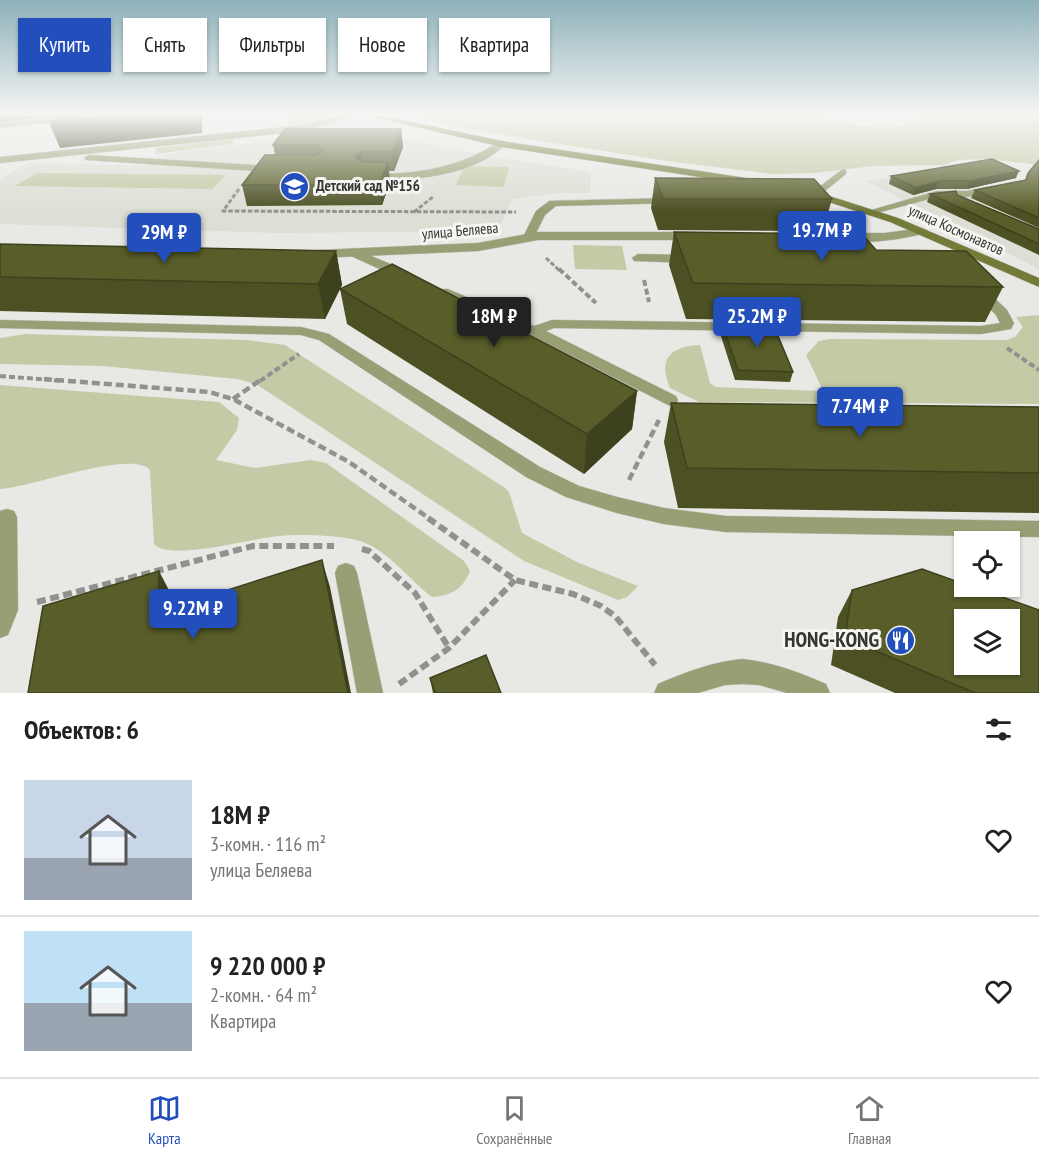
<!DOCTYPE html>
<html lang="ru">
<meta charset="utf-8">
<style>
body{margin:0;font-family:"PT Sans Narrow",sans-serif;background:#f6f6f6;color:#222;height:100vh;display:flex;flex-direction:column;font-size:22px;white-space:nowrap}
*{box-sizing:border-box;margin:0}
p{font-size:20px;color:#767676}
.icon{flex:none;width:33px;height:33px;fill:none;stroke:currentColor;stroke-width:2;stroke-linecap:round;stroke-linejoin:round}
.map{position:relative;height:693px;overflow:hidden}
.drawer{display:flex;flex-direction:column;background:#fff;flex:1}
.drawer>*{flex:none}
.guide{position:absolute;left:18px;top:18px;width:600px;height:54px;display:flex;gap:12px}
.controls{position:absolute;left:954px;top:531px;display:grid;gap:12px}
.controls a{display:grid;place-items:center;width:66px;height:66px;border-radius:0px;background:#fff;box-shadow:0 2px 4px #0004;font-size:30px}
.price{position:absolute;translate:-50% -51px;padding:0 14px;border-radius:6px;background:#234fbd;color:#fff;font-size:20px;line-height:39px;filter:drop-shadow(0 2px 3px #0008)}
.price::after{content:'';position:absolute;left:50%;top:36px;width:18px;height:14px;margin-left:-9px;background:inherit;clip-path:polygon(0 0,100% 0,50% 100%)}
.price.active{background:#222;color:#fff}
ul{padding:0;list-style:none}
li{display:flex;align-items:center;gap:18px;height:150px;padding:0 24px}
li+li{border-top:2px solid #e0e0e0}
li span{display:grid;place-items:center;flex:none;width:168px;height:120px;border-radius:0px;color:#555}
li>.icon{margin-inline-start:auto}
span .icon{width:72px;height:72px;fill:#fffc;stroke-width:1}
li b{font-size:26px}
h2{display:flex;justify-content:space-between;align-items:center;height:72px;padding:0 24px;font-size:26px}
.pill{padding:0 21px;border-radius:0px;background:#fff;box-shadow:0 2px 4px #0004;font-size:21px;line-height:54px}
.pill.active{background:#234fbd;color:#fff}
.tab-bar{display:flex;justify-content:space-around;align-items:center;height:84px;border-top:2px solid #e0e0e0;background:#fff;font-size:16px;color:#767676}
.tab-bar a{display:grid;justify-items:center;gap:3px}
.tab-bar .active{color:#234fbd}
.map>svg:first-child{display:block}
</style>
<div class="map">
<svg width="1039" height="693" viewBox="0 0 1039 693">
<rect width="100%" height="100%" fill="#e8e8e5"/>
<path fill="#dddfd5" d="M360 129 484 155 591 172 590 193H558L512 199 498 231 280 233 0 224V179L28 163 148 166 163 154Z
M932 170 978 192 1039 185V269L866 181Z"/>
<path fill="#c5caa6" d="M285 114H326L333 117 295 125 289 123Z
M422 114H810C842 123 884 134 916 122V114H1025L1039 115V165L987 159 957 160 945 165 874 166 813 173 772 174 667 161 509 136 425 120 421 117Z
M233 139V144L155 154 156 148Z
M464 166 509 167 504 187 456 185Z
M37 173 226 175 212 189 15 186Z
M573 245 622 246 627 270 575 269Z
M1039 315V404L699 402 670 388C657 359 671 346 700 345L710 383 716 387 820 391 821 386 806 355 819 341 831 339 1006 340 1015 337 1023 327 1016 317Z
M25 334 246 340 285 345 505 488 509 492 522 533 579 563 638 586 627 597 618 600 524 561 256 384 237 379 103 366 0 364V338Z
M0 385 219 402 239 418 237 430 216 460 255 468 311 460 326 463 464 561 470 571C463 589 451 596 432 597 408 579 386 547 356 540 337 535 299 534 279 536 253 538 170 562 154 544L150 470C131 449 30 488 0 489Z"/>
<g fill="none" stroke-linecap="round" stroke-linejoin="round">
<defs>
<path id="service" d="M88 114H112L108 116 0 128V122Z
M350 114H362L303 131 0 163V157L303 125Z
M499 142 506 144C478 172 432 178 394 180 385 180 374 182 367 177L372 174C419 174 458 168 499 142Z
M89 155 272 166 277 169 272 172 86 160 84 158Z
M843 169 846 170V174L820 195 821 202 843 229 837 232 833 231 811 202 810 194Z
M993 186 998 189 997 191 967 197H937L873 214 868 211 937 191H967Z
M672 198 676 199V203L556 206 545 215 533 239H525L523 237 536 211 549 201Z
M355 249 409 272 410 275 404 279 399 278 351 256V250Z
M638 254 690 255 696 259 690 263 634 261 632 258Z
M979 287 984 288 1007 310 1014 323 1011 329 981 334 554 328 546 331 676 396 678 400 676 404 670 406 529 334 436 292 438 289H448L534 326 552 320 981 326 1000 323 996 315 972 291Z
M0 320 301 327 329 334 540 467 579 486 617 497 664 508 726 516 1039 521V537L726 532 664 524 617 513 566 497 526 477 319 340 301 335 0 328Z
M7 509 14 511 17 517 18 610 8 635 0 638V511Z
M346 563 354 566 357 573 383 693H357L335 573 338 566Z
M742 659C772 662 798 672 826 684L830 693H787L759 685 742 684 725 685 698 693H654L658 684C686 672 712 662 742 659Z"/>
<path id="minor" d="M922 228 928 231 926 233C909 238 852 248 839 237L845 233H885Z
M538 232H695L701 236 695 240H538L478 251 318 258 312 254 318 250 478 243Z"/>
<path id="secondary" d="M361 114H374L502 141 746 178 751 181 746 184 502 147Z
M814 191 898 218 1039 278V287L890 222 810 196V192Z"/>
</defs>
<use href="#service" stroke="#c4c4c2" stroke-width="1"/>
<use href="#minor" stroke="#c4c4c2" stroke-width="1"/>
<use href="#secondary" stroke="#c4c4c2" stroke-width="1"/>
<path stroke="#91918f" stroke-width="3" stroke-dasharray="4.5 2" stroke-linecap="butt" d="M239 189 223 211 516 212
M414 212 434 196
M546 258 560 271"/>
<path stroke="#91918f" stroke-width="4" stroke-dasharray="6 3" stroke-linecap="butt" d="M559 269 596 303
M644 280 649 302
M1007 348 1039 370
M0 376 64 381
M260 381 299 354"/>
<path stroke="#91918f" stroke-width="4.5" stroke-dasharray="8 4" stroke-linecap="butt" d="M44 379 209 392 233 399 349 462 430 519
M233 399 262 379
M629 480 659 420"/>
<path stroke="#91918f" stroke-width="6" stroke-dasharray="9 4.5" stroke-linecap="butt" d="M428 518 515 580 573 594 601 606 615 616 655 665
M362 549 369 551 415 593 449 648
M37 602 253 546H334
M399 684 449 648 515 580"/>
<use href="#service" fill="#999f74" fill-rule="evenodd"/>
<use href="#minor" fill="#999f74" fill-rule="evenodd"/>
<use href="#secondary" fill="#747b38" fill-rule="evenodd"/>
</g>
<path fill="#4c5023" d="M401 129 403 147 394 171H389L390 182 382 205 247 206 242 185 275 155 273 145Z
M1039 160V228L971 198 975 190 1025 180 1028 173Z
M891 176 1016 178 967 189H936L913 195 889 184Z
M655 178 832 199 823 231 658 230 651 208Z
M930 194 957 195 1039 229V255L927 202Z
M674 232 876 250 1003 287 985 322 686 319 669 265Z
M0 244 336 251 342 285 340 289 637 391 632 429 584 474 347 324 340 289 325 319 0 311Z
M722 324 793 372 790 382 735 380 720 333Z
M671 403 1039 407V513L678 508 664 442Z
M852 590 1039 693H895L831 665 838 617Z
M430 678 501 693H433Z"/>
<path fill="#3e411d" d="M0 114H71L0 122Z
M136 114H202V133L60 148 49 122Z
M401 129 403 147 394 171 392 152Z
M362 152 365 172 355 157Z
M388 162 390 182 382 205 379 185Z
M1019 171 1016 178 967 189 970 181Z
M939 181 936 189 913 195 916 188Z
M336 251 342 285 325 319 318 284Z
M637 391 632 429 584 474 587 434Z
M322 560 330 587 351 693H348Z
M159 571 173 598V639L158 612Z"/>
<path fill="#585d29" stroke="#3e411d" stroke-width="1.5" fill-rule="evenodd" d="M64 114H136L49 122Z
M285 129H401L392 152H362L355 157 362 162H388L379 185H242L265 155H316L324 150 316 145H273Z
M992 159 1019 171 970 181H939L916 188 891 176Z
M1039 160V218L975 190 1026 180 1028 173Z
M655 178 814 179 832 199H663Z
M956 191 957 195 1039 229V244L930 194Z
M674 232 862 234 876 250 966 251 1003 287 693 283Z
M0 244 336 251 318 284 0 277Z
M392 264 637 391 587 434 340 289Z
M722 324H773L793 372 738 370Z
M671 403 1039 407V473L687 468Z
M322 560 348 693H28L43 606 159 571 158 612Z
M922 569 964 584V586H972L1039 610V693H975L845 638 852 590ZM964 620H1010V664H964Z
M486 655 501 693H435L430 678Z"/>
<linearGradient id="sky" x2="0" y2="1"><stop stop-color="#8db1ba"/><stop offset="0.54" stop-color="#f5f5f3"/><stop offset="1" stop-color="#f5f5f3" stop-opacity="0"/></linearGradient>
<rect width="1039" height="211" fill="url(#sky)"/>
<defs>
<symbol id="school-disc" viewBox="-11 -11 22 22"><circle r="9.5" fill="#234fbd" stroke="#f5f6f2"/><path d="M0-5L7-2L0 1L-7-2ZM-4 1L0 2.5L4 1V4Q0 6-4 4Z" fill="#fff"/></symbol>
<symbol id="restaurant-disc" viewBox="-11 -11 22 22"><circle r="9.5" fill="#234fbd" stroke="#f5f6f2"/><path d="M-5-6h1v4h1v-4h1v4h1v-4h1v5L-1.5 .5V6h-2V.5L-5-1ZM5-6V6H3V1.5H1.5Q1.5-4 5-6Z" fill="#fff"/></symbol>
</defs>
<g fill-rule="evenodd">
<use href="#school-disc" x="278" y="170" width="33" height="33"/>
<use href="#restaurant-disc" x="884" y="624" width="33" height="33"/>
</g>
<g text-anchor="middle" stroke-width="6" stroke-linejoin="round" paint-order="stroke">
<g font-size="15" font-weight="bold" fill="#353634" stroke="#f5f6f2" text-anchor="start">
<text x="316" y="191">Детский сад №156</text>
</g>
<g font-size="15" fill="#353634" stroke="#f5f6f2">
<text transform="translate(956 230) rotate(24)" y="5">улица Космонавтов</text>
<text transform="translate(460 231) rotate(-5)" y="5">улица Беляева</text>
</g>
<g font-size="21" font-weight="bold" fill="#353634" stroke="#f5f6f2" text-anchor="end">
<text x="879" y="647">HONG-KONG</text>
</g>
</g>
</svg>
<div class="controls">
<a><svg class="icon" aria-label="locate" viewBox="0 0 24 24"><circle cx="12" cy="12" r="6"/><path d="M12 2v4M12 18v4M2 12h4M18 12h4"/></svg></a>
<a><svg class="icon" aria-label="layers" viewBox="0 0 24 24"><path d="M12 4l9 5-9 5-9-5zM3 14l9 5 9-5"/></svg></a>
</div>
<b class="price" style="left:822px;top:262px">19.7M ₽</b>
<b class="price" style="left:164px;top:264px">29M ₽</b>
<b class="price active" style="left:494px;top:348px">18M ₽</b>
<b class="price" style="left:757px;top:348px">25.2M ₽</b>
<b class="price" style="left:860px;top:438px">7.74M ₽</b>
<b class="price" style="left:193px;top:640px">9.22M ₽</b>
<div class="guide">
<a class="pill active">Купить</a>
<a class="pill">Снять</a>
<a class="pill">Фильтры</a>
<a class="pill">Новое</a>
<a class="pill">Квартира</a>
</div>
</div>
<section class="drawer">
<h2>Объектов: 6<svg class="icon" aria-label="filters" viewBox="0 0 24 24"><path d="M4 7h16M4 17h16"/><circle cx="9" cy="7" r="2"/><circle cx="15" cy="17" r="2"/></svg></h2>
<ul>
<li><span style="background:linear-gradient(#c9d6e8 65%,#9aa5b1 0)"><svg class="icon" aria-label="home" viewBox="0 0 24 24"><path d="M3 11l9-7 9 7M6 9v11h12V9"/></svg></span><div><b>18M ₽</b><p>3-комн. · 116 m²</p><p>улица Беляева</p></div><svg class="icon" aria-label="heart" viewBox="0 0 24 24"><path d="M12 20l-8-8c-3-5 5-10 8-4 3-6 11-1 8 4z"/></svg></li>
<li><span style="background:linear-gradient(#bfe0f5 60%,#9aa5b1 0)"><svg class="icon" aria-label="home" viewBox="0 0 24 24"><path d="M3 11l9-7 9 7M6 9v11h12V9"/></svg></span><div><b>9 220 000 ₽</b><p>2-комн. · 64 m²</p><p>Квартира</p></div><svg class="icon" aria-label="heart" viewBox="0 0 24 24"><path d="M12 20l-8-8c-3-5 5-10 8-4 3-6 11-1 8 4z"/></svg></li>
</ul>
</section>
<nav class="tab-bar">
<a class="active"><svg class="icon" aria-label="map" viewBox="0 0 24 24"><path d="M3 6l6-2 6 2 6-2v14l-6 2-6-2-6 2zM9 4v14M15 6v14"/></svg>Карта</a>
<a><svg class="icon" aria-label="saved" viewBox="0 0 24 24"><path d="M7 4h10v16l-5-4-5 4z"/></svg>Сохранённые</a>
<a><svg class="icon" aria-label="home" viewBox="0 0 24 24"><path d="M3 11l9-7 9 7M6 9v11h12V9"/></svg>Главная</a>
</nav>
